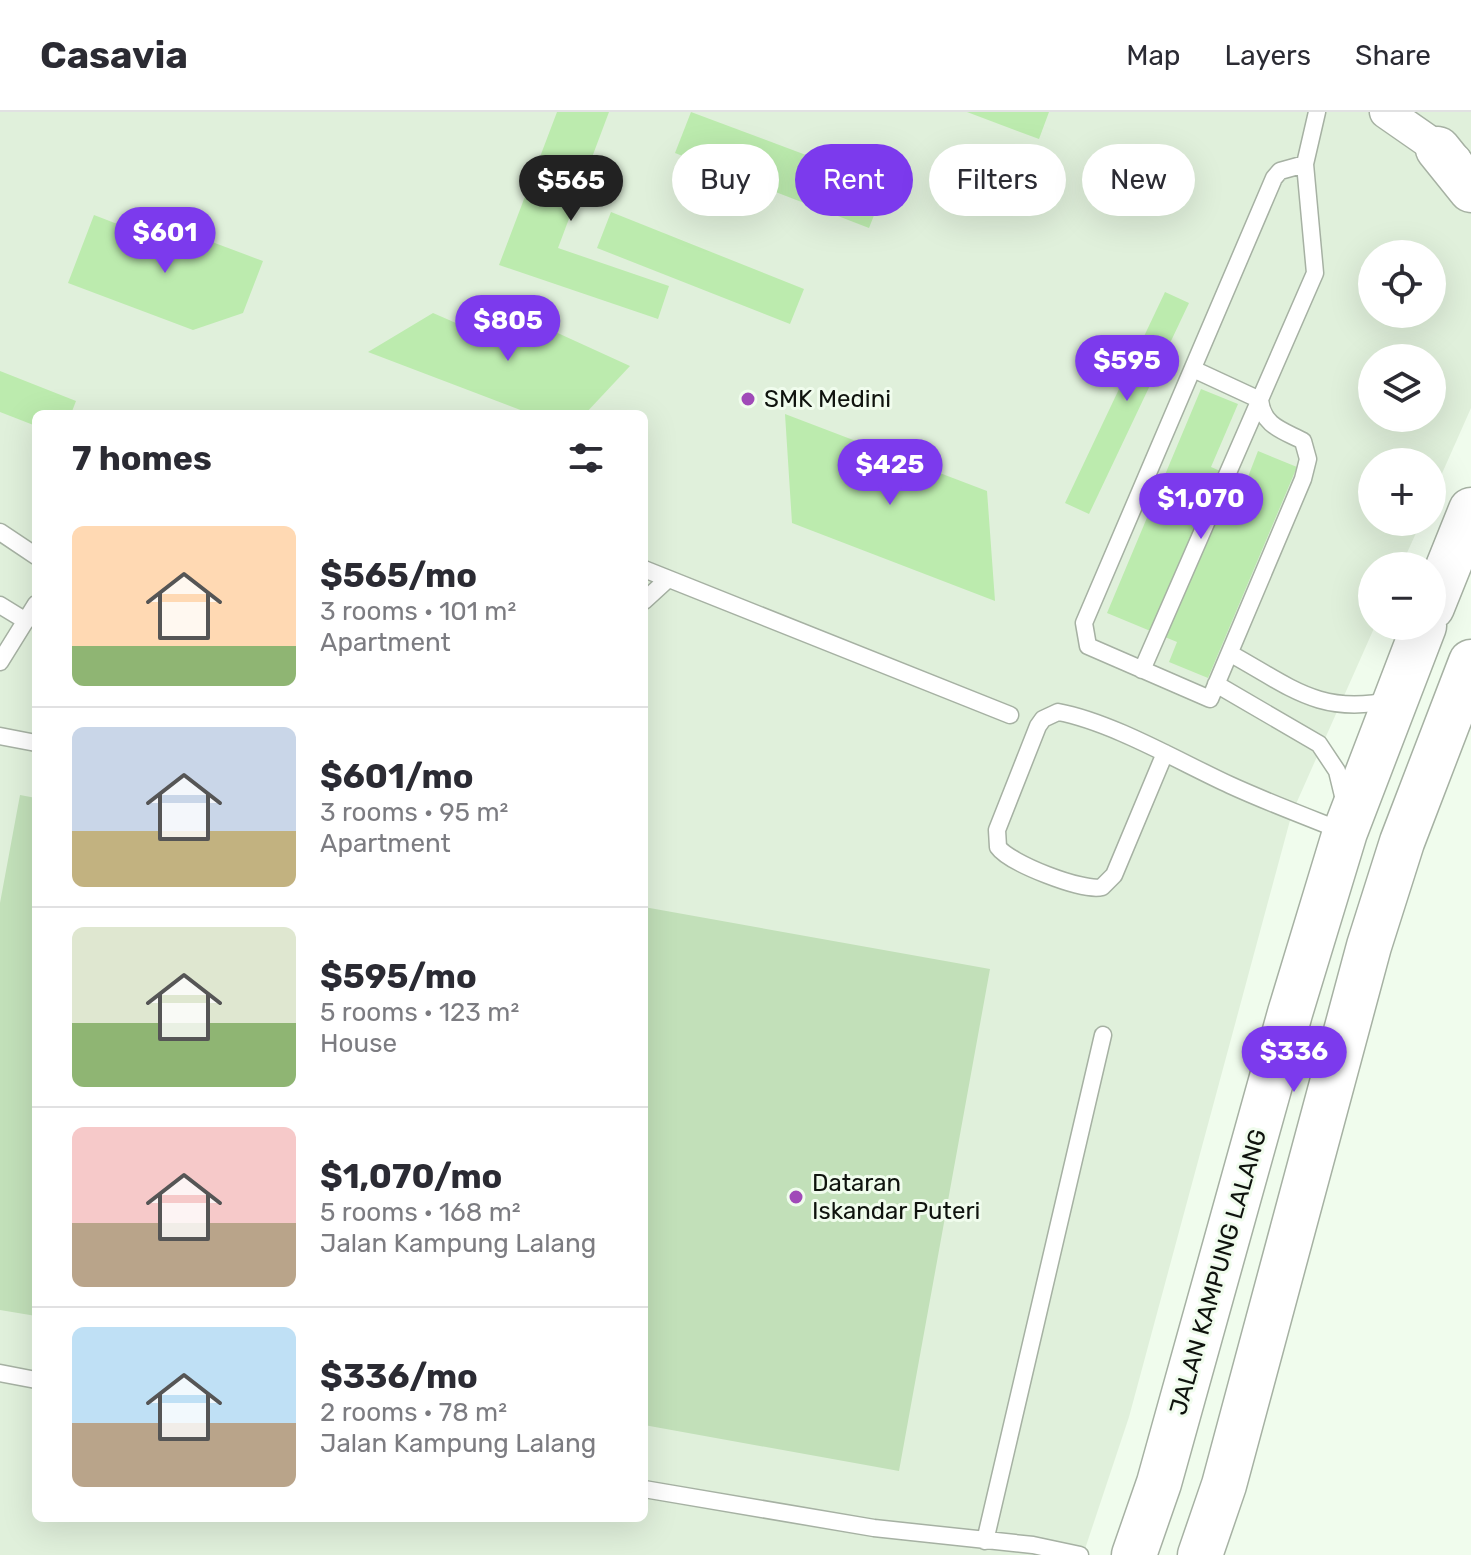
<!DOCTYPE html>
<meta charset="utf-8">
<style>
body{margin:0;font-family:Rubik,sans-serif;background:#f2f2f3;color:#2b2b33;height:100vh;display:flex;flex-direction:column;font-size:30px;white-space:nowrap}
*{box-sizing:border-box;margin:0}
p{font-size:26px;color:#7c7c81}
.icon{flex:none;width:44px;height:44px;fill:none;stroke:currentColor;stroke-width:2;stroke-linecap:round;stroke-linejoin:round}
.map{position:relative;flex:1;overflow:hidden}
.panel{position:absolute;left:32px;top:298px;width:616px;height:1112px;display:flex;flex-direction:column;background:#fff;border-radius:12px;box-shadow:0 8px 32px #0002}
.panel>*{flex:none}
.hud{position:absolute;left:672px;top:32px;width:678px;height:72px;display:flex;gap:16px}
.tools{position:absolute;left:1358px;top:128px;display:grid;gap:16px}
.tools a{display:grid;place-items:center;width:88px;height:88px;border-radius:50%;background:#fff;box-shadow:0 8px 32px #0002;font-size:40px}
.price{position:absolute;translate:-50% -68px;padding:0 18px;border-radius:28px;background:#7c3aed;color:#fff;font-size:26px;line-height:52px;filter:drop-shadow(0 2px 4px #0008)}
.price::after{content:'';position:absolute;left:50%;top:48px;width:24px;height:18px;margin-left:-12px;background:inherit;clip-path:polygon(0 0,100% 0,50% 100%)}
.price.selected{background:#222;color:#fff}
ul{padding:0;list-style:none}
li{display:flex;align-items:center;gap:24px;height:200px;padding:0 40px}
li+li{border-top:2px solid #e1e1e2}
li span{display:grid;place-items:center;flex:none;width:224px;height:160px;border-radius:12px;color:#555}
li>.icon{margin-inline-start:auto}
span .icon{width:96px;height:96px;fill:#fffc;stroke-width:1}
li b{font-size:34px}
h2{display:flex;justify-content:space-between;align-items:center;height:96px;padding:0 40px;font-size:34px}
.pill{padding:0 28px;border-radius:36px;background:#fff;box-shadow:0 8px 32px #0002;font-size:28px;line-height:72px}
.pill.selected{background:#7c3aed;color:#fff}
header{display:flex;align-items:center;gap:48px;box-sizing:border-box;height:112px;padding:0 40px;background:#fff;border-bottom:2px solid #e1e1e2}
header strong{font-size:38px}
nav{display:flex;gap:44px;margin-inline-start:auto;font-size:28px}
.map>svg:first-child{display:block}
</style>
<header>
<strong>Casavia</strong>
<nav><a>Map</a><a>Layers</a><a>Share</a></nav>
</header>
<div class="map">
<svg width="1471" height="1443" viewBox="0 0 1471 1443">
<rect width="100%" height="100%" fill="#f0fced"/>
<path fill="#e0f0db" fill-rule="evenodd" d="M0 0H1471V296L1432 384V350H1372V410H1421L1401 454H1372V514H1375L1292 701 1129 1305 1083 1443H0ZM1372 142H1432V202H1372ZM1372 246H1432V306H1372ZM36 302H644V1406H36Z"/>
<path fill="#c2e0b9" d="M20 683 36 686V1204L0 1198V791Z
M644 795 990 857 899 1359 644 1313Z"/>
<path fill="#bcebae" d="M557 0H609L558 136 669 174 658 207 499 153Z
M691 0 886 73 869 116 675 41Z
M967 0H1049L1039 27Z
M611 100 804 177 790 212 597 136Z
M94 103 198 143 204 127 263 149 243 201 193 218 68 171Z
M1165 180 1189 191 1089 402 1065 391Z
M433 201 479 221 516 202 630 254 585 302H531L368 240Z
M0 259 76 289 71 302H36V314L0 300Z
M1201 277 1238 292 1211 355 1246 370 1258 339 1297 355 1208 566 1169 550 1177 530 1107 501Z
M785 302 987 379 995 489 792 411Z"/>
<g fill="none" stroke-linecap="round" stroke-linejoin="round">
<defs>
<path id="service" d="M1193 257 1260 288
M1260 288C1263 314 1282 318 1303 329L1308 347 1303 367 1210 587 1088 534 1084 511 1274 66 1280 59 1305 52
M0 420 36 444
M644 457 1010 603
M644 489 668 467
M0 493 26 509
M1231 542C1291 575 1320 604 1392 588
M0 550 36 492
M1142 558 1315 161 1305 52 1317 0
M1216 572 1319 632 1337 659 1345 692
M0 624 36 631
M1165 641 1114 763 1102 775C1083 780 1009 751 998 735L997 718 1038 614 1043 607 1058 600C1112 610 1180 650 1230 673 1267 690 1307 705 1345 720
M0 1261 36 1268
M644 1377 874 1416 1033 1433 1080 1443
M985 1429 1103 923"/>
<path id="minor" d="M1386 0 1455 48"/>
<path id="secondary" d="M1438 37 1471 78
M1432 495 1471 398
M1134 1443 1159 1371 1290 901 1345 720 1424 514
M1200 1443 1224 1373 1369 834 1402 730 1471 550"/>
</defs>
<use href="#service" stroke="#a6b1a3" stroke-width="19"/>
<use href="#minor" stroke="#a6b1a3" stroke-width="35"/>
<use href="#secondary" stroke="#a6b1a3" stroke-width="47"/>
<use href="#service" stroke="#fff" stroke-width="16"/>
<use href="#minor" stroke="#fff" stroke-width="32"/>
<use href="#secondary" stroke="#fff" stroke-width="44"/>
</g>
<g fill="#a04ab8" stroke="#f0fced" stroke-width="3">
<circle cx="748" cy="287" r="8"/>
<circle cx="796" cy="1085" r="8"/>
</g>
<g text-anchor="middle" stroke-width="6" stroke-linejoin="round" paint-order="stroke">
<g font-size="24" fill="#0f130e" stroke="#f0fced" text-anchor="start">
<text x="764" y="295">SMK Medini</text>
<text x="812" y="1079">Dataran<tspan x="812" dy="28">Iskandar Puteri</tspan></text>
</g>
<g font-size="24" fill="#0f130e" stroke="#f0fced">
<text transform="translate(1218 1160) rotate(-74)" y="8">JALAN KAMPUNG LALANG</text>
</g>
</g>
</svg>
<div class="tools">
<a><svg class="icon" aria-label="locate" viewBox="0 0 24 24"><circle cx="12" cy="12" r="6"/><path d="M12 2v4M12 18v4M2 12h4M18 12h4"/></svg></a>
<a><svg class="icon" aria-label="layers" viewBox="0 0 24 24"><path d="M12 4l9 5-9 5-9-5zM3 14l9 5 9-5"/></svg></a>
<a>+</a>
<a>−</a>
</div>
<b class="price selected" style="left:571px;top:111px">$565</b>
<b class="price" style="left:165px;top:163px">$601</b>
<b class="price" style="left:508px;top:251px">$805</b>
<b class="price" style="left:1127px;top:291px">$595</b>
<b class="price" style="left:890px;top:395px">$425</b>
<b class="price" style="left:1201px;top:429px">$1,070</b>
<b class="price" style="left:1294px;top:982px">$336</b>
<div class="hud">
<a class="pill">Buy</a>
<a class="pill selected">Rent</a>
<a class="pill">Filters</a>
<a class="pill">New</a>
</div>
<section class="panel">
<h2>7 homes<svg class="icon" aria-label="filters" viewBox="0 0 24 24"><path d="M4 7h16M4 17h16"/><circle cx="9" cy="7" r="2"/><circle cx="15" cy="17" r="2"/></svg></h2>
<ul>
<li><span style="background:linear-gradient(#ffd9b3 75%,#8fb573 0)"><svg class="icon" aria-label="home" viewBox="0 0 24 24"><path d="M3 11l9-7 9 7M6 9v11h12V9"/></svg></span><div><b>$565/mo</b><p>3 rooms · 101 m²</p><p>Apartment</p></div></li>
<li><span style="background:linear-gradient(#c9d6e8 65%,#c2b280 0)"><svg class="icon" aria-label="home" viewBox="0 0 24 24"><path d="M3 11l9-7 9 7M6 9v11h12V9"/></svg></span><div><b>$601/mo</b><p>3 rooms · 95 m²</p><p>Apartment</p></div></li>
<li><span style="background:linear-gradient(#dfe7d0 60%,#8fb573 0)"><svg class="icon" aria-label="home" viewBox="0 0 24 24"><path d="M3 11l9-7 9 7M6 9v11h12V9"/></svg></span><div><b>$595/mo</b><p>5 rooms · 123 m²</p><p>House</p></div></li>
<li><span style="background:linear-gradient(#f6c9c9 60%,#b9a48a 0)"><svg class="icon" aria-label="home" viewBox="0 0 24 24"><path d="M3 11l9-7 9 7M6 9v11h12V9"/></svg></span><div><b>$1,070/mo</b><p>5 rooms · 168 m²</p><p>Jalan Kampung Lalang</p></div></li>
<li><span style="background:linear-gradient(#bfe0f5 60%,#b9a48a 0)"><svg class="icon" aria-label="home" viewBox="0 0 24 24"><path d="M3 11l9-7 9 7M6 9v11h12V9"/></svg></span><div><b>$336/mo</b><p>2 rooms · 78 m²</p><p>Jalan Kampung Lalang</p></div></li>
</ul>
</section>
</div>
